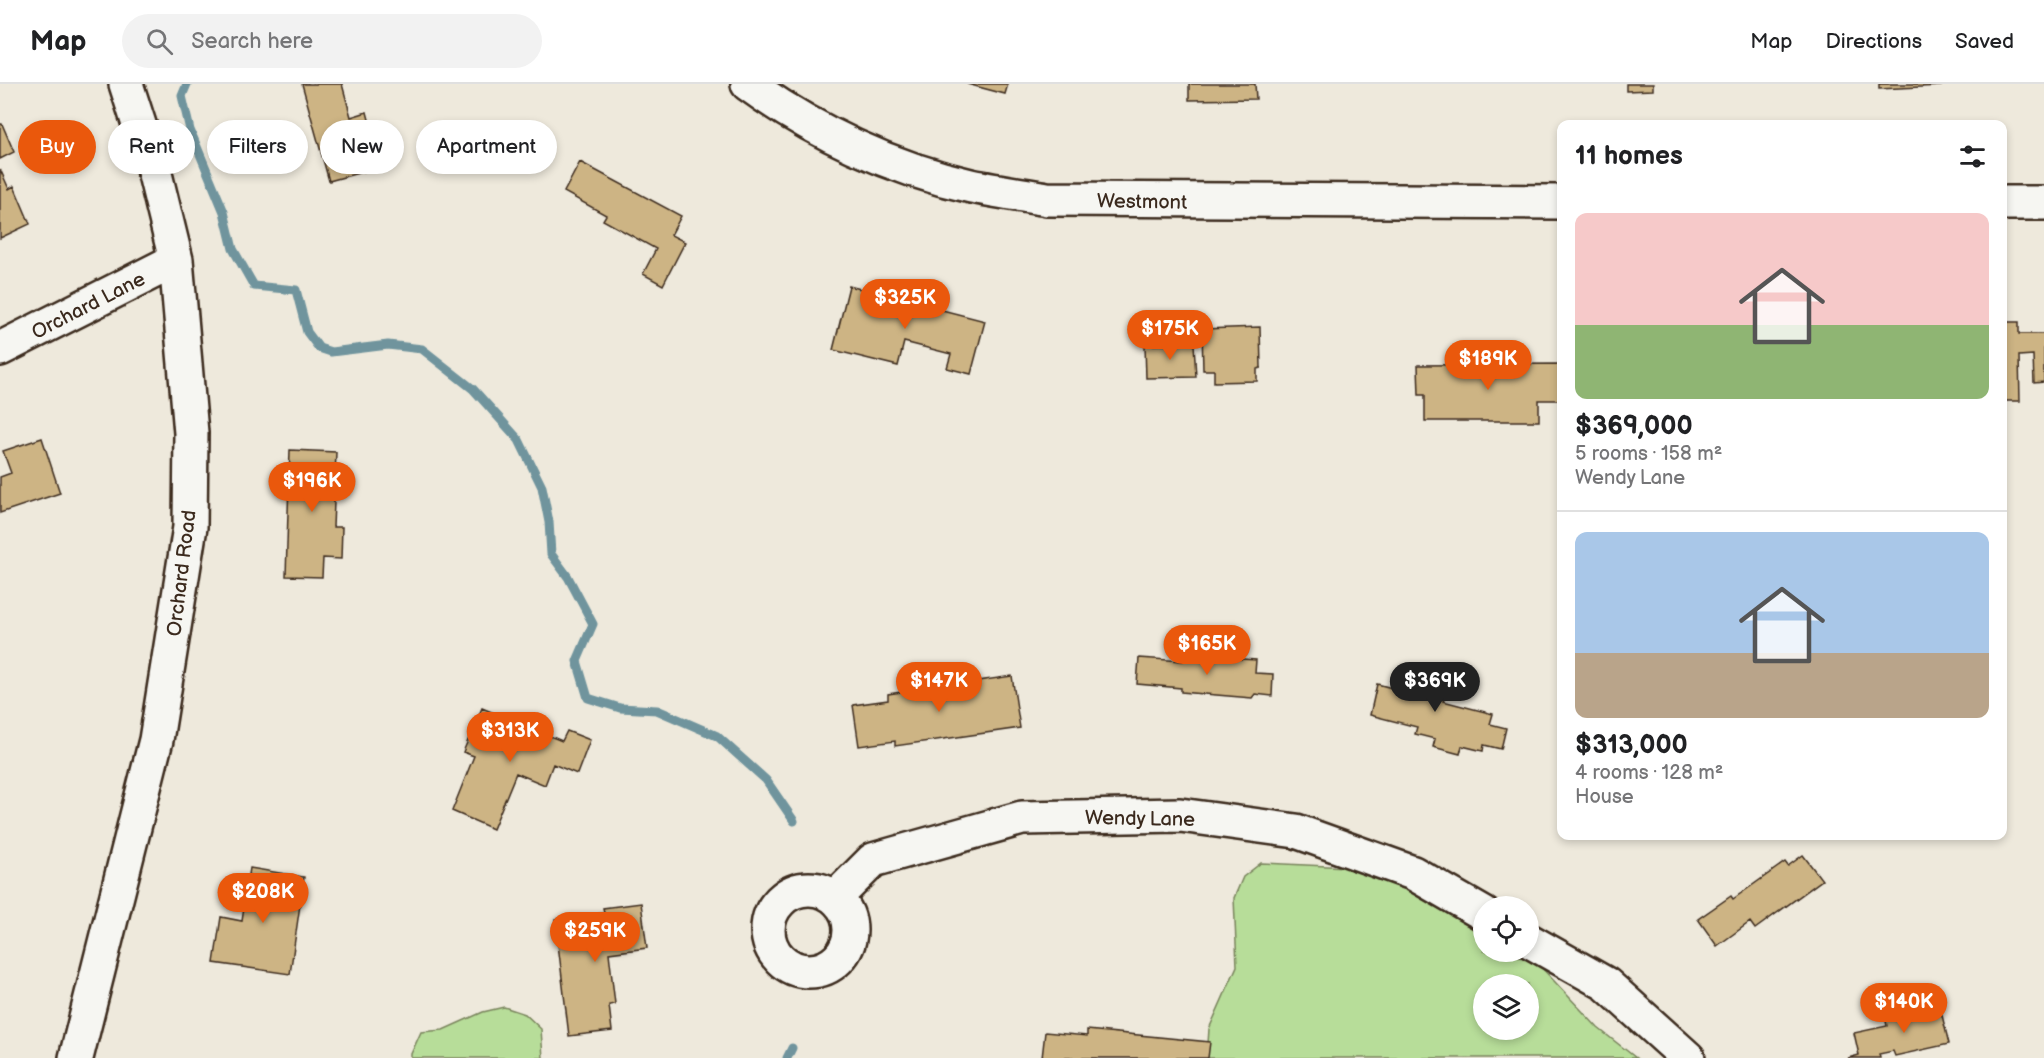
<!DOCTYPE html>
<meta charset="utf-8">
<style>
body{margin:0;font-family:"Balsamiq Sans",sans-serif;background:#f2f2f2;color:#202124;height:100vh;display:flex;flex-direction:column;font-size:22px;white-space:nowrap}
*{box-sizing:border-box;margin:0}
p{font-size:20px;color:#757577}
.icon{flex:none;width:33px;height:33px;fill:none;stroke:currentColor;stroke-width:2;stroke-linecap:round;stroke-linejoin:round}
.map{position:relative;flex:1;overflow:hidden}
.side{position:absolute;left:1557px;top:36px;width:450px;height:720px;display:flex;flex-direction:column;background:#fff;border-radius:12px;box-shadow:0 3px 9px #0003}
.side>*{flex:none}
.banner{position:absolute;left:18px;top:36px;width:570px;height:54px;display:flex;gap:12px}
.tools{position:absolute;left:1473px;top:812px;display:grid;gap:12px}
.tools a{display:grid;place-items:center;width:66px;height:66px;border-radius:50%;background:#fff;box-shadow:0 3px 9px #0003;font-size:30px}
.price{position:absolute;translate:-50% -51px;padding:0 14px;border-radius:21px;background:#ea580c;color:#fff;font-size:20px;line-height:39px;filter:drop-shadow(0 2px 3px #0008)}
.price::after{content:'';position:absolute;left:50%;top:36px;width:18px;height:14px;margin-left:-9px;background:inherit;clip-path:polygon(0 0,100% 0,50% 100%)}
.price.selected{background:#222;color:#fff}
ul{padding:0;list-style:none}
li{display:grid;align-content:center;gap:12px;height:318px;padding:0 18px}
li+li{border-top:2px solid #e0e0e0}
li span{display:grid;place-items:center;height:186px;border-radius:12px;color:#555}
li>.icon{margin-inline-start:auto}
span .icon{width:108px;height:108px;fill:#fffc;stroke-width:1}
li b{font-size:26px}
h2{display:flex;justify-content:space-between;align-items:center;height:72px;padding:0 18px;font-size:26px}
.pill{padding:0 21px;border-radius:27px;background:#fff;box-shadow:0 3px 9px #0003;font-size:21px;line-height:54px}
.pill.selected{background:#ea580c;color:#fff}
header{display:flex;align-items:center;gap:36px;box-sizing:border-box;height:84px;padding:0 30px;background:#fff;border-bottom:2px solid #e0e0e0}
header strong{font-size:28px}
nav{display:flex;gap:33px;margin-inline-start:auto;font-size:21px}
.search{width:420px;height:54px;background:#f2f2f2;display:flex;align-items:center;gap:15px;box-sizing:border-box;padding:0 21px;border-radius:33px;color:#757577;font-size:22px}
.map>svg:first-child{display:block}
</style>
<header>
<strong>Map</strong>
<div class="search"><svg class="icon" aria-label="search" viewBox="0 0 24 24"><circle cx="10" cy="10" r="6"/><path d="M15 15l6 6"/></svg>Search here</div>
<nav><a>Map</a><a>Directions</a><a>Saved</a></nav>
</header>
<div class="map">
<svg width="2044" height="974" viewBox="0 0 2044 974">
<rect width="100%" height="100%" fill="#eee9dc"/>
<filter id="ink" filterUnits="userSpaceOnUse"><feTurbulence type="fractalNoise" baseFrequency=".0167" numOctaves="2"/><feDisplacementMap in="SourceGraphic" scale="12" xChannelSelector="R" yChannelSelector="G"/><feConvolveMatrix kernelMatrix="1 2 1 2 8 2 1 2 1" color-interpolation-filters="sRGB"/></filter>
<g filter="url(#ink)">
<path fill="#b7dd99" stroke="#79845c" stroke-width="1.5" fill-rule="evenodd" d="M1261 779 1348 783 1368 788 1469 833 1483 844 1484 867H1526L1598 944 1636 974H1207L1209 945 1237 882 1234 814 1243 793ZM1484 900H1528V945H1484Z
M504 923 525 930 541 945 543 974H411V970L421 948 443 946 483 928Z"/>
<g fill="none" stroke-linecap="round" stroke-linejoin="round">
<path stroke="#6f949d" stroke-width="9" d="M187 0 182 12 190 46 224 128 233 165 254 202 296 206 307 248 319 264 331 268 388 261 422 265 473 305 519 356 542 403 549 438 551 470 568 493 593 540 577 577 588 614 620 624 657 626 717 652 766 696 794 737
M787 974 792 964"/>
</g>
<path fill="#cdb484" stroke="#3b2a1e" stroke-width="1.5" d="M302 0H342L351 33 367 28 373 51 357 56 366 87 329 97Z
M967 0H1008L1005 10Z
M1189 0H1255L1256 15 1189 16Z
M1626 0H1653V6L1626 7Z
M1879 0H1941V2L1879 5Z
M0 40H2L14 68 0 75Z
M580 78 681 132 671 151 685 158 663 201 643 190 656 165 603 136 606 131 564 108Z
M0 85 9 105 14 102 30 140 0 154Z
M849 202 985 237 971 290 947 284 951 270 904 258 898 282 833 266Z
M2002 238H2019V250H2044V298L2034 299 2033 271 2019 272 2020 317H2002Z
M1260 243 1261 284 1257 285V297L1214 298V286H1203L1202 245Z
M1194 260 1196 293 1146 294 1145 261Z
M1562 280V316H1539V337H1425V311H1419L1418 281Z
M42 354 60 409 0 429V393L11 389 3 367Z
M290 366 336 368 333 443H342L341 475 323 474 322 493 286 492Z
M1184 571 1256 576 1255 589 1273 590 1272 612 1255 610 1252 614 1181 608V604L1137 600 1139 574 1183 577Z
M1402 581 1449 593 1443 617 1493 630 1490 640 1506 644 1501 665 1484 661 1483 667 1462 662 1460 670 1433 663 1435 655 1415 650 1417 643 1370 631 1377 600 1396 605Z
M1012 592 1020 644 895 662V657L859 662 853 621 888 616V610Z
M482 624 562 657 567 647 590 656 577 690 553 680 545 701 516 689 493 745 452 727 474 672 463 668Z
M1803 771 1822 796 1755 845 1750 838 1717 862 1698 835 1731 812 1733 815 1785 778 1788 782Z
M250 784 304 793 290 890 214 879 221 833 242 837Z
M641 819 647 864 609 869 615 920 609 921 612 947 569 952 555 835 604 829 603 824Z
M1939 919 1949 960 1895 972 1893 967 1879 970 1880 974H1848L1859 971 1854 949 1887 942 1885 932Z
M1087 946 1210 958 1208 974H1042L1045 948 1087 952Z"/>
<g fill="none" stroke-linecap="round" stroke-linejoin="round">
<defs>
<path id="minor" d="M748 0C812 47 893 85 971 102 996 107 1022 111 1047 115L1562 118
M2002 119H2044
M0 265 176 176
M768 846a41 41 0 1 1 82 0a41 41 0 1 1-82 0Z
M835 814 873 776 1022 734 1180 731 1296 747 1413 789 1484 830
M1528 856 1606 900 1688 974
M76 974 156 656 190 443 191 349 176 176 155 90 126 0"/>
</defs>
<use href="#minor" stroke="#3b2a1e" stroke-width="38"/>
<use href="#minor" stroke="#f6f6f2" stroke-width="33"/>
</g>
</g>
<g text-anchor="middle" stroke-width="6" stroke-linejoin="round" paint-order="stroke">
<g font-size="20" fill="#3b2a1e" stroke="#f6f6f2">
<text transform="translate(1142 117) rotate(1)" y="7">Westmont</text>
<text transform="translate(88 221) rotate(-27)" y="7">Orchard Lane</text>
<text transform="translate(181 489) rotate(-83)" y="7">Orchard Road</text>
<text transform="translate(1140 734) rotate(1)" y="7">Wendy Lane</text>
</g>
</g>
</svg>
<div class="tools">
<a><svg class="icon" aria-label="locate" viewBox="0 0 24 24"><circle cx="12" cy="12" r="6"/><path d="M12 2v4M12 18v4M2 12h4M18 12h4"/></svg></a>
<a><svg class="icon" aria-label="layers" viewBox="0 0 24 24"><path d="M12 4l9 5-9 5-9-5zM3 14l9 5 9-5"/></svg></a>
</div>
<b class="price" style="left:905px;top:246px">$325K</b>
<b class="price" style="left:1170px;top:277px">$175K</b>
<b class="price" style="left:1488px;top:307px">$189K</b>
<b class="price" style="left:312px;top:429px">$196K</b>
<b class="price" style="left:1207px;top:592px">$165K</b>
<b class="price" style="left:939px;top:629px">$147K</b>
<b class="price selected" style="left:1435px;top:629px">$369K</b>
<b class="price" style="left:510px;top:679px">$313K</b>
<b class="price" style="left:263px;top:840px">$208K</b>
<b class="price" style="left:595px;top:879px">$259K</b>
<b class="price" style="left:1904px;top:950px">$140K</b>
<div class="banner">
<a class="pill selected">Buy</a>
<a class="pill">Rent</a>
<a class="pill">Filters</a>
<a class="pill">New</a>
<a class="pill">Apartment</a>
</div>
<section class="side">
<h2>11 homes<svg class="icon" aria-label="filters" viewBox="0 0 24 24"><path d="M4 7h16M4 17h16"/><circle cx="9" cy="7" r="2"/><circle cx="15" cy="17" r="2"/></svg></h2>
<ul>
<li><span style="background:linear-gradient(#f6c9c9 60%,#8fb573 0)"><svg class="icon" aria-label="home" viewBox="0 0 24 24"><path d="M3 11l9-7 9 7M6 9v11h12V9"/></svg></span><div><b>$369,000</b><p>5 rooms · 158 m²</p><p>Wendy Lane</p></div></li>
<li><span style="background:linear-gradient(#a9c7e8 65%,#b9a48a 0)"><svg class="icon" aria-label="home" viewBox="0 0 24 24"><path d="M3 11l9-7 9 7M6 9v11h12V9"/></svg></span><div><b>$313,000</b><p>4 rooms · 128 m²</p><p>House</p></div></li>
</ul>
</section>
</div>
